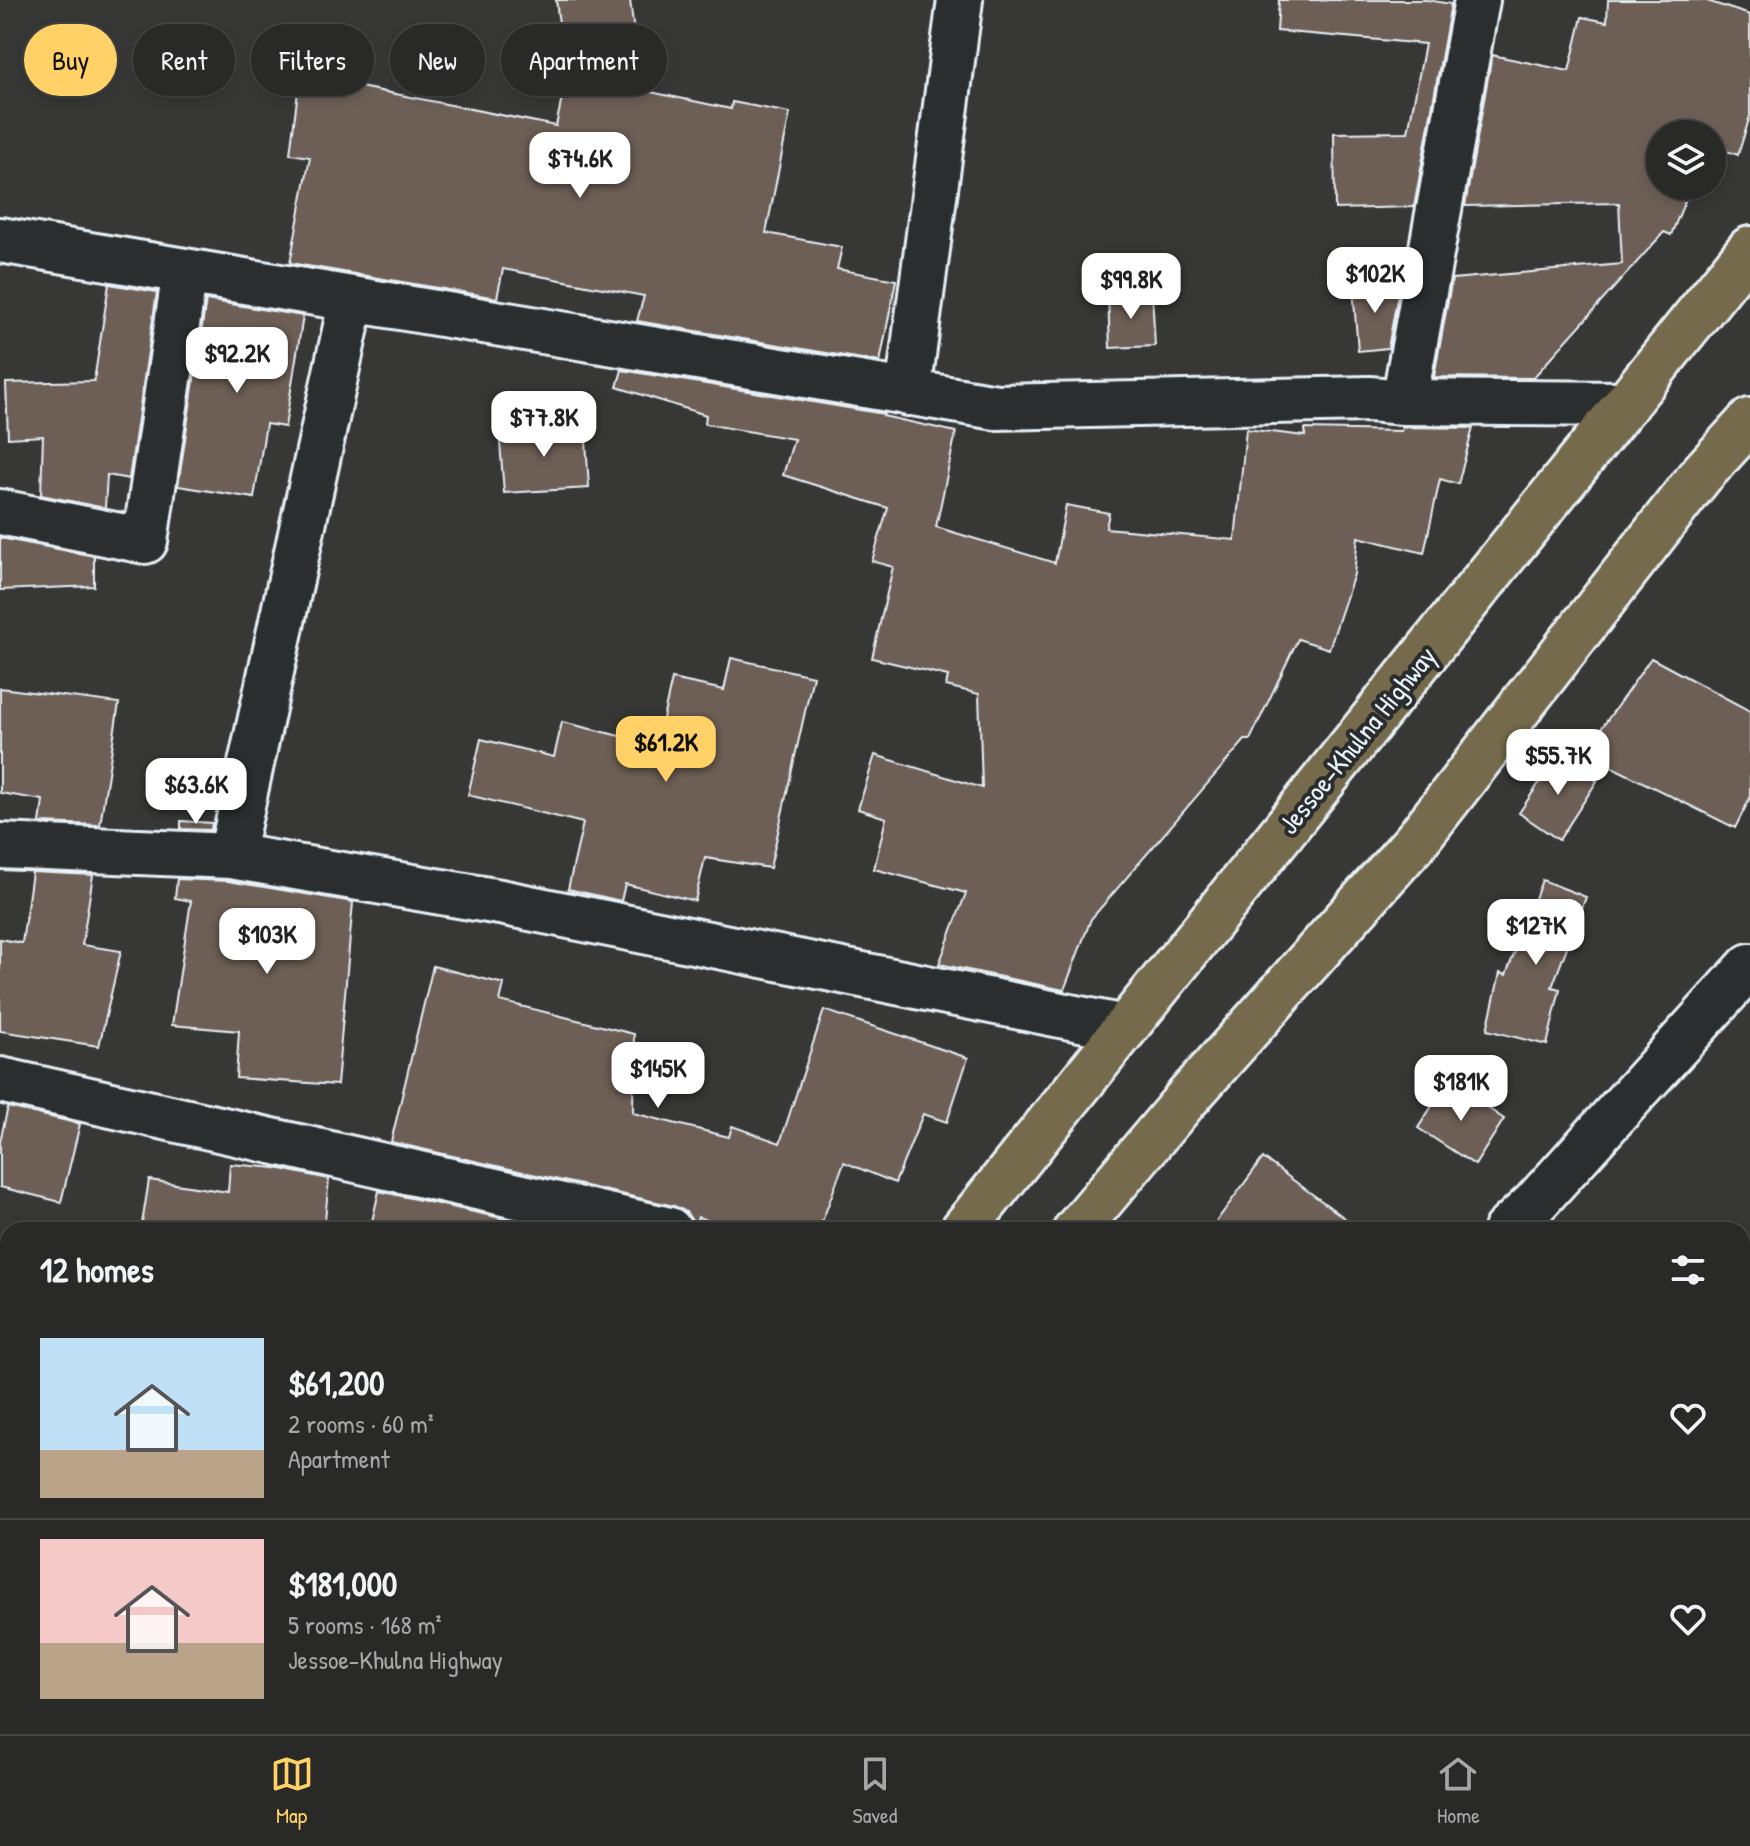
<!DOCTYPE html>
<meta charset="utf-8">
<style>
body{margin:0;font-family:"Patrick Hand",sans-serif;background:#353534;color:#f1f3f6;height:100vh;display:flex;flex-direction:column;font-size:30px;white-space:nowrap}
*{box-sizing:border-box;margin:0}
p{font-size:26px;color:#a5a6a8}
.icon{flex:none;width:44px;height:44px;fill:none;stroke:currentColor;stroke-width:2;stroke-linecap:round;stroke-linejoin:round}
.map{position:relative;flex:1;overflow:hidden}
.drawer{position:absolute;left:0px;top:1222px;width:1750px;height:512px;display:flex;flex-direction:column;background:#292928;border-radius:24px 24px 0 0;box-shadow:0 4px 12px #0003,0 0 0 2px #454545}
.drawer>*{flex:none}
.hud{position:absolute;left:24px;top:24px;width:800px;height:72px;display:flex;gap:16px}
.fabs{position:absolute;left:1646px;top:120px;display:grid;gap:16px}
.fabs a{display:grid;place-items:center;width:80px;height:80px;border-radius:50%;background:#292928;box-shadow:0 4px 12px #0003,0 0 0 2px #454545;font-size:40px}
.price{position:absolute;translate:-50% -68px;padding:0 18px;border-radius:16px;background:#fff;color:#222;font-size:26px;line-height:52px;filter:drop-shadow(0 2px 4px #0008)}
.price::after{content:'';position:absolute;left:50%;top:48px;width:24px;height:18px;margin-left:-12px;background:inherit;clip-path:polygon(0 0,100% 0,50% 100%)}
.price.active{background:#ffd166;color:#111}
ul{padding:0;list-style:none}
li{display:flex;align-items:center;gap:24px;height:200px;padding:0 40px}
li+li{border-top:2px solid #454545}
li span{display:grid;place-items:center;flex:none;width:224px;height:160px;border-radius:0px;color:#555}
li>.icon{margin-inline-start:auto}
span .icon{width:96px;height:96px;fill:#fffc;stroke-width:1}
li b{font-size:34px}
h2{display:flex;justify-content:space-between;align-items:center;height:96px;padding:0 40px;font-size:34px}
.tag{padding:0 28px;border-radius:36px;background:#292928;box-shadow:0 4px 12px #0003,0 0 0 2px #454545;font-size:28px;line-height:72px}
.tag.active{background:#ffd166;color:#111}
.menu{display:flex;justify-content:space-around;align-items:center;height:112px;border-top:2px solid #454545;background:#292928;font-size:22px;color:#a5a6a8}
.menu a{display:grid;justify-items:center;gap:4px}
.menu .active{color:#ffd166}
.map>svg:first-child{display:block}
</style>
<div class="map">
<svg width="1750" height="1734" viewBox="0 0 1750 1734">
<rect width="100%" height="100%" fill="#373736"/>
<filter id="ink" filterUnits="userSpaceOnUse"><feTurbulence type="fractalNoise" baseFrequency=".0125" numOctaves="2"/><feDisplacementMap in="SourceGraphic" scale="16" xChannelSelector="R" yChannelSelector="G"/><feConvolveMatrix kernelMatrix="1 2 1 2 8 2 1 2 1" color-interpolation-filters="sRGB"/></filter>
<g filter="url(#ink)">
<path fill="#6d5e54" stroke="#e8f1f8" stroke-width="2" d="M556 0H630L641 90 731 109 732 102 790 113 766 233 842 247 837 269 896 280 880 362 637 321 644 296 503 269 497 298 290 263 310 157 290 154 300 75 556 126 566 79Z
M1279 0H1427L1451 4 1414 207 1335 209 1334 133 1408 132 1425 44 1277 31Z
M1608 0H1704L1750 15V116L1738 155 1712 146V134H1660V186H1691L1671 235 1664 232 1533 378 1434 377 1452 279 1622 264 1619 203 1465 206 1492 55 1569 71 1582 17 1607 22Z
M1400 283 1388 348 1358 351 1353 288Z
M109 284 157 292 129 479 107 475 105 508 41 495 43 436 8 438 6 383 94 381Z
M1152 293 1155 346 1110 348 1108 295Z
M206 300 303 316 285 427 266 424 254 498 178 486Z
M622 370 884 414 883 416 956 432 936 527 1055 563 1066 505 1109 513 1106 528 1235 540 1246 429 1305 436V429L1401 431 1403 427 1473 428 1458 484 1440 479 1424 553 1358 537 1354 574 1329 649 1298 639 1250 740H1245L1091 919 1064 990 939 964 966 893 874 869 886 818 858 809 875 755 982 788 979 694 946 686 948 676 872 658 893 567 872 561 888 508 783 475 794 439 705 424 706 415 617 387Z
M585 425 589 488 504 493 499 430Z
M0 538 94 556V586L0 590Z
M731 658 813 676 770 868 705 858 695 901 625 884 621 901 568 889 583 823 468 795 481 739 554 757 562 722 657 745 672 679 724 690Z
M1651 658 1750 711V798L1735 828 1584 753Z
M0 688 119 703 100 825 40 823 43 800 0 793Z
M1558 755 1597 781 1559 840 1519 813Z
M181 821 212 823 211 830 181 829Z
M32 872 93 875 82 945 121 951 99 1046 0 1031V939L22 943Z
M177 879 228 881 353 902 337 1085 236 1078 239 1031 172 1025 191 901 175 898Z
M1542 880 1586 897 1552 987 1560 989 1547 1045 1487 1030 1500 973 1506 975Z
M433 966 504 984 500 1001 634 1034 633 1113 729 1137 732 1126 780 1143 824 1010 968 1058 947 1122 923 1114 895 1183 844 1162 819 1230H737L698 1217 694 1230 693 1222 686 1212 674 1206 391 1142Z
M1448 1081 1504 1119 1475 1165 1418 1128Z
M8 1107 80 1124 61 1202 0 1187V1141Z
M1263 1158 1361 1230H1210Z
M230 1164 276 1168 329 1179 324 1230H141L149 1180 228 1192Z
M379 1191 555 1230H370Z"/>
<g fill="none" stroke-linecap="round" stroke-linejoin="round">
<defs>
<path id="minor" d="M0 240 996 407 1369 399 1404 402 1626 404
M908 393 960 0
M1404 402 1477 0
M0 512 145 541 185 271
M0 846 231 856 500 902 1125 1028
M231 856 352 299
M0 1080 669 1230
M1506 1230 1534 1204 1750 966
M0 1298 8 1300
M816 1726 842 1734
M870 1734 913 1726
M1532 1734 1533 1726"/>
<path id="trunk" d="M963 1230 1750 249
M1076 1230 1187 1098 1415 842 1700 476 1750 421
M505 1734 512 1726
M632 1734 639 1726"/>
</defs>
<use href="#minor" stroke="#e8f1f8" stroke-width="50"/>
<use href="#trunk" stroke="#e8f1f8" stroke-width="50"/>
<use href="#minor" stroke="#2a2d2e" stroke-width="44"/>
<use href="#trunk" stroke="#746b4b" stroke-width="44"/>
</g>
</g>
<g text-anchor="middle" stroke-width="8" stroke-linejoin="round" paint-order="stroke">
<g font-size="28" fill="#e8f1f8" stroke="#2a2d2e">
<text transform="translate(1357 740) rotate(-51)" y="10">Jessoe-Khulna Highway</text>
</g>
</g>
</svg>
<div class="fabs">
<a><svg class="icon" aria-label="layers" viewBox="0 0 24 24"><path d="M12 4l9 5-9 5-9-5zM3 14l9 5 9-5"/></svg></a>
</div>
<b class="price" style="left:580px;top:200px">$74.6K</b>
<b class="price" style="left:1375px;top:315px">$102K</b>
<b class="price" style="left:1131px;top:321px">$99.8K</b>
<b class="price" style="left:237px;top:395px">$92.2K</b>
<b class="price" style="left:544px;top:459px">$77.8K</b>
<b class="price active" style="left:666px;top:784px">$61.2K</b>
<b class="price" style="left:1558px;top:797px">$55.7K</b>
<b class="price" style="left:196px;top:826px">$63.6K</b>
<b class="price" style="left:1536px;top:967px">$127K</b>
<b class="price" style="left:267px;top:976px">$103K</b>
<b class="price" style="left:658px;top:1110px">$145K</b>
<b class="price" style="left:1461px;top:1123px">$181K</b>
<div class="hud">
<a class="tag active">Buy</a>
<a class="tag">Rent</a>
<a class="tag">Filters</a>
<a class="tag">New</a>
<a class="tag">Apartment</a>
</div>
<section class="drawer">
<h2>12 homes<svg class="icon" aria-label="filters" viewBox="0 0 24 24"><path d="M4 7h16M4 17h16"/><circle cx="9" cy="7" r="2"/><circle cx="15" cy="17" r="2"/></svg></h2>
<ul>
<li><span style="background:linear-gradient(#bfe0f5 70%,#b9a48a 0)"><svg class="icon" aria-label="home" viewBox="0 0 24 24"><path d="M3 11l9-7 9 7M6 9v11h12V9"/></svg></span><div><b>$61,200</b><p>2 rooms · 60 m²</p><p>Apartment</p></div><svg class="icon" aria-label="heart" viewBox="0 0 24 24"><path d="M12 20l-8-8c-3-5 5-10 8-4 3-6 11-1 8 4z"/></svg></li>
<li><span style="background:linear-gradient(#f6c9c9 65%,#b9a48a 0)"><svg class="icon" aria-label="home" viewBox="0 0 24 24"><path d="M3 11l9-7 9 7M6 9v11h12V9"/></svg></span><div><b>$181,000</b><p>5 rooms · 168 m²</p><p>Jessoe-Khulna Highway</p></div><svg class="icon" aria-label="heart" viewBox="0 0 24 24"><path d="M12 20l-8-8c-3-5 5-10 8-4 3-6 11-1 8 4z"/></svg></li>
</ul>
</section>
</div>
<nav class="menu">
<a class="active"><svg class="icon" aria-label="map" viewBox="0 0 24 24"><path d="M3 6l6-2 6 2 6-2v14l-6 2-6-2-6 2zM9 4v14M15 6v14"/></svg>Map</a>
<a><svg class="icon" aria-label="saved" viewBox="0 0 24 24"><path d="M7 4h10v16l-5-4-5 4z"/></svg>Saved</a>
<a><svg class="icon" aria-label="home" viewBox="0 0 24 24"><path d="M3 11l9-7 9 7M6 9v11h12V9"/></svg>Home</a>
</nav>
